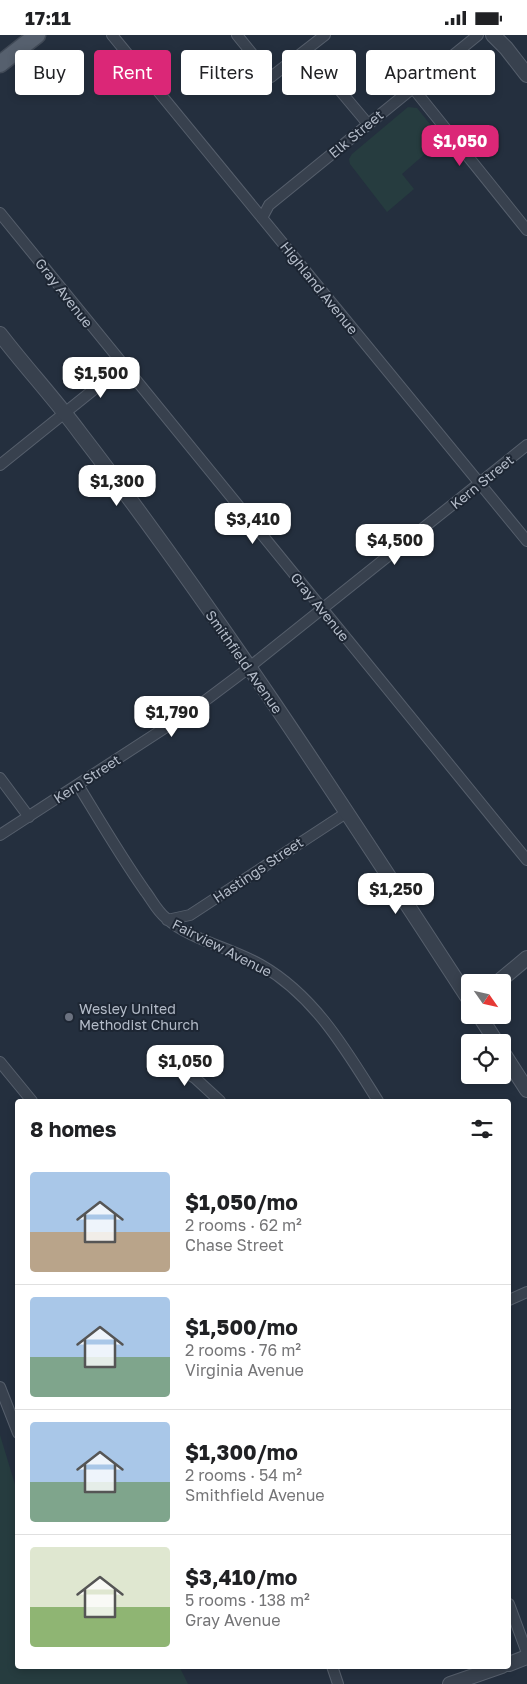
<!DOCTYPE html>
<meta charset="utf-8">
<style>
body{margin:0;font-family:"Golos Text",sans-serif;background:#f2f2f2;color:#202124;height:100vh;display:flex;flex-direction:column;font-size:19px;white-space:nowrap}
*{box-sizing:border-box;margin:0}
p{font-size:16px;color:#757577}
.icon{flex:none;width:28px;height:28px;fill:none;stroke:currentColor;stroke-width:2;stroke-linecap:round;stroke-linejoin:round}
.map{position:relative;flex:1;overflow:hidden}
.details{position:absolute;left:15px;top:1064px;width:496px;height:570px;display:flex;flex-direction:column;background:#fff;border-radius:5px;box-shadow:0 2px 8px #0003}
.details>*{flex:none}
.hud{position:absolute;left:15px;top:15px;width:498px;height:45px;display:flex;gap:10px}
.needle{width:32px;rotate:124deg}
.buttons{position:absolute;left:461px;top:939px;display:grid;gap:10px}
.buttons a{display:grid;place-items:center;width:50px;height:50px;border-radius:5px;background:#fff;box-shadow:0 2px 8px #0003;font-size:25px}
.price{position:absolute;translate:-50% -42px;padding:0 11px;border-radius:10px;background:#fff;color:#222;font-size:16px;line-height:32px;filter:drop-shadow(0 1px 2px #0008)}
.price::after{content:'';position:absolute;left:50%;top:30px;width:15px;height:11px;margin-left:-8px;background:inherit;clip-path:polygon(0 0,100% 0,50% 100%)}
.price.current{background:#db2777;color:#fff}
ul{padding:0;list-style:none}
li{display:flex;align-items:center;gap:15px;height:125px;padding:0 15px}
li+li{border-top:1px solid #e0e0e0}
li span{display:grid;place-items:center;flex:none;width:140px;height:100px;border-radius:5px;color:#555}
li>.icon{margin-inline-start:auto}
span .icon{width:60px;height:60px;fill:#fffc;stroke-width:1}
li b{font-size:21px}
h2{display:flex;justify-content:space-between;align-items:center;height:60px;padding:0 15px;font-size:21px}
.pill{padding:0 18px;border-radius:5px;background:#fff;box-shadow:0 2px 8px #0003;font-size:18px;line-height:45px}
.pill.current{background:#db2777;color:#fff}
.status{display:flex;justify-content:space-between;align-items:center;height:35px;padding:0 25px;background:#fff;direction:ltr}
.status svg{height:14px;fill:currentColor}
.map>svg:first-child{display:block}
</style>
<div class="status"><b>17:11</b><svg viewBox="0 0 49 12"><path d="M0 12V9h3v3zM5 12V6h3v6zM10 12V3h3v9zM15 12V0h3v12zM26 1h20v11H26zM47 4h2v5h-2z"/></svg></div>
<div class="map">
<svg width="527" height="1649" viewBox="0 0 527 1649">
<rect width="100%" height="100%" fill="#242f3e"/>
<path fill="#263c3f" d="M408 72 417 73 442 104 402 139 414 154 387 177 350 129 349 124 352 119Z
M0 1400 17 1456 18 1631H179L188 1649H0Z"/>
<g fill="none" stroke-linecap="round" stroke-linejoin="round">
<defs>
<path id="minor" d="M112 0 527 506
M237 0 271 42 325 0
M306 15 368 89
M413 53 527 195
M0 178 527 825
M262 183 269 170 478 0
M0 430 123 331
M0 743 29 782
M78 750C100 786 121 822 145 856 152 865 157 876 166 883 190 905 232 913 261 930 315 961 346 1015 378 1066
M0 800 194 674 242 638 527 410
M167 885 190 880 346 778
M161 1023 195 1043 220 1066
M0 1027 32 1066
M509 1265 527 1257
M0 1352 18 1398
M509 1569 527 1618
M332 1631 338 1649"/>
<path id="tertiary" d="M493 0 506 13 527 40
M0 299C26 333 55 364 80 398 220 580 345 774 470 966
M497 948 527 923
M479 980 497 1008
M502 1016 527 1055
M509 1629 527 1622
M450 1649 502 1631"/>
<path id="primary" d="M0 29 37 0"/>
</defs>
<use href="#minor" stroke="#565f6c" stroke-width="12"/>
<use href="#tertiary" stroke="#565f6c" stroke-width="16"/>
<use href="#primary" stroke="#414a57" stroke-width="19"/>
<use href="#minor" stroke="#38414e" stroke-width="10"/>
<use href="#tertiary" stroke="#38414e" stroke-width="14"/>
<use href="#primary" stroke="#56606e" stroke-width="16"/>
</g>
<circle fill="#6b7280" stroke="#1d2633" stroke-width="2" cx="69" cy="982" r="5"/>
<g text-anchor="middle" stroke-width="4" stroke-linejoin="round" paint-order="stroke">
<g font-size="14" fill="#b4bcc9" stroke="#1d2633">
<text transform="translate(356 99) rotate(-40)" y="5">Elk Street</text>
<text transform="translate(319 253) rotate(51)" y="5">Highland Avenue</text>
<text transform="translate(64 258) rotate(52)" y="5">Gray Avenue</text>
<text transform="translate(482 447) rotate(-39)" y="5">Kern Street</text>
<text transform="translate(320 572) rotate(51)" y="5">Gray Avenue</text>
<text transform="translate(244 627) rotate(55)" y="5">Smithfield Avenue</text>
<text transform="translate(87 744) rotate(-33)" y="5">Kern Street</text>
<text transform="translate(258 835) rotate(-34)" y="5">Hastings Street</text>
<text transform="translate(222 913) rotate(27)" y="5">Fairview Avenue</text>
</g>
<g font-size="14" fill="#b4bcc9" stroke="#1d2633" text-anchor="start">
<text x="79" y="979">Wesley United<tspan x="79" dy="16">Methodist Church</tspan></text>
</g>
</g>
</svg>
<div class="buttons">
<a><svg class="needle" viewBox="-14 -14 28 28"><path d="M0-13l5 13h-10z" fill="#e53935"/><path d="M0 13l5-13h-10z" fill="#757577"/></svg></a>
<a><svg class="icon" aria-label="locate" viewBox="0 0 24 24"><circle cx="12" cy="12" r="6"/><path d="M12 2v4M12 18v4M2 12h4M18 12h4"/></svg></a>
</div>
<b class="price current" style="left:460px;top:132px">$1,050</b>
<b class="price" style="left:101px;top:364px">$1,500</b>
<b class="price" style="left:117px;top:472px">$1,300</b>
<b class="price" style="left:253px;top:510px">$3,410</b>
<b class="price" style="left:395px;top:531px">$4,500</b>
<b class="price" style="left:172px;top:703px">$1,790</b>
<b class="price" style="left:396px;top:880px">$1,250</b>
<b class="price" style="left:185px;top:1052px">$1,050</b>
<div class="hud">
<a class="pill">Buy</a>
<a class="pill current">Rent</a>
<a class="pill">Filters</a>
<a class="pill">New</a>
<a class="pill">Apartment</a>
</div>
<section class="details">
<h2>8 homes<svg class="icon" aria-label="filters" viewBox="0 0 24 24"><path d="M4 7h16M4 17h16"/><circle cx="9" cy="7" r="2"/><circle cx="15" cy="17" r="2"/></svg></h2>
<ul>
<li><span style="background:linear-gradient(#a9c7e8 60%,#b9a48a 0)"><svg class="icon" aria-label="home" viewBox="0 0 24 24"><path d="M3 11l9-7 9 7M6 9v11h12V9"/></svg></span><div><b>$1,050/mo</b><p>2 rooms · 62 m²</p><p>Chase Street</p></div></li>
<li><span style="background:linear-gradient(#a9c7e8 60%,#7fa58c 0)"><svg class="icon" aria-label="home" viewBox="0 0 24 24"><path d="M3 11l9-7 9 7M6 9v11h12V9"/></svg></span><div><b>$1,500/mo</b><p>2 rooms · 76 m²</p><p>Virginia Avenue</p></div></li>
<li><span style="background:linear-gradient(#a9c7e8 60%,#7fa58c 0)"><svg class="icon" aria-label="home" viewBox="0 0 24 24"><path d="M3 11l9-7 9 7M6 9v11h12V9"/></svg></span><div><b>$1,300/mo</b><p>2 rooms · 54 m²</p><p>Smithfield Avenue</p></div></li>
<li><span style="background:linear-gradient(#dfe7d0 60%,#8fb573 0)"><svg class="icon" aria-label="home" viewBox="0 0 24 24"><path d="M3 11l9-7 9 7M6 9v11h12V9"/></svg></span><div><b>$3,410/mo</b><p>5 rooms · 138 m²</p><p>Gray Avenue</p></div></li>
</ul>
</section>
</div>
